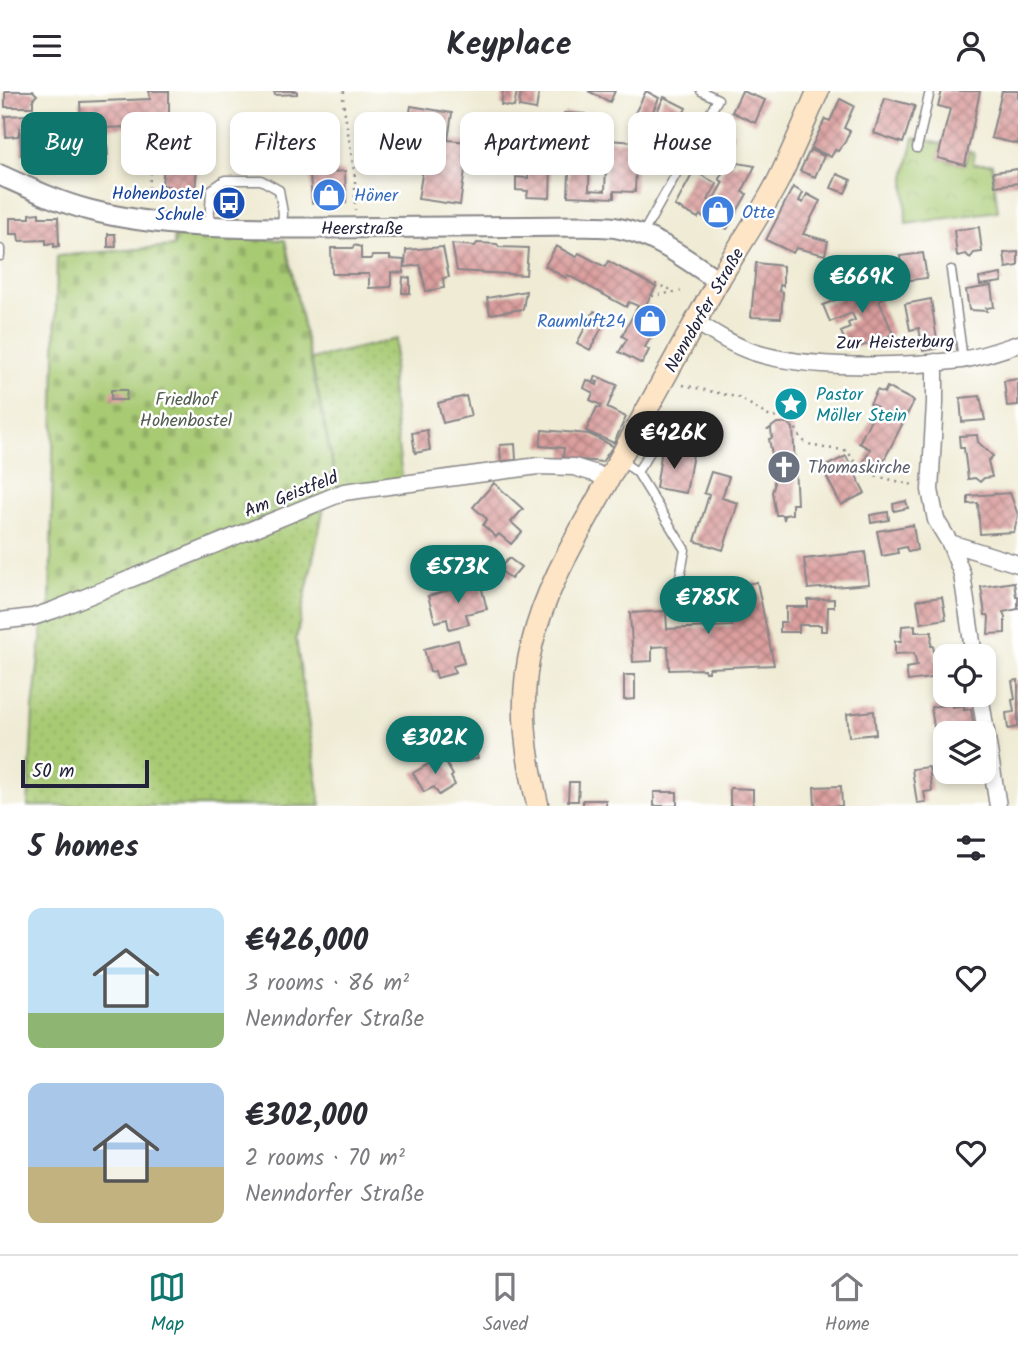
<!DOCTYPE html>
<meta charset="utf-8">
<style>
body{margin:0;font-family:Kalam,sans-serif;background:#f2f2f3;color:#2b2b33;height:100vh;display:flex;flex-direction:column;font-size:26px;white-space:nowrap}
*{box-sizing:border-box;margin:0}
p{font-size:23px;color:#7c7c81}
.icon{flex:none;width:38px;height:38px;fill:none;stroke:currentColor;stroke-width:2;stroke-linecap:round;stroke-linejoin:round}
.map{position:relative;height:715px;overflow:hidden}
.panel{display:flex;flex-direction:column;background:#fff;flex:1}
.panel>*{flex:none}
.hud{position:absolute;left:21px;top:21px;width:976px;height:63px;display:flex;gap:14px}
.fabs{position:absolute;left:933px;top:553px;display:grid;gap:14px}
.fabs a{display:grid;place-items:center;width:63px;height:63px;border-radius:14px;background:#fff;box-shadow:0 4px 10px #0003;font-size:35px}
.scale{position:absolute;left:21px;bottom:18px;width:128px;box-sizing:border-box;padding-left:7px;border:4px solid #22223b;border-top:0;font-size:19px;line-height:24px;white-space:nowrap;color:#22223b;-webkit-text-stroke:5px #fff;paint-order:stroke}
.price{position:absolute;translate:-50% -60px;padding:0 16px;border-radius:24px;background:#0f766e;color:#fff;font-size:23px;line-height:46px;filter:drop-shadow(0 2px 4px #0008)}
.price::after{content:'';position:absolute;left:50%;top:42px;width:21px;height:16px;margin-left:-10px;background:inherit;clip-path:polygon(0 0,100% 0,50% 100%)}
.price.active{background:#222;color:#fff}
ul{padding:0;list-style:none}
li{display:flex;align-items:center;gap:21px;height:175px;padding:0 28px}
li span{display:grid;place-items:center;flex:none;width:196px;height:140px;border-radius:14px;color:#555}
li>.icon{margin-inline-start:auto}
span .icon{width:84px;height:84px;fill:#fffc;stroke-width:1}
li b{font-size:30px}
h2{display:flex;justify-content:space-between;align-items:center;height:84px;padding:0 28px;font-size:30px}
.pill{padding:0 24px;border-radius:14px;background:#fff;box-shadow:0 4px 10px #0003;font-size:24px;line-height:63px}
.pill.active{background:#0f766e;color:#fff}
header{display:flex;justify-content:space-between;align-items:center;height:91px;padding:0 28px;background:#fff;font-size:32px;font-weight:800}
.tab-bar{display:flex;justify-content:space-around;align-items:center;height:98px;border-top:2px solid #e1e1e2;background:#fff;font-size:19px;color:#7c7c81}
.tab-bar a{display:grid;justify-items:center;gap:4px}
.tab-bar .active{color:#0f766e}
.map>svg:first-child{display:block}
</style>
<header><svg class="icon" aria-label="menu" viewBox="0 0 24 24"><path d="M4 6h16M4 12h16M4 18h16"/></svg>Keyplace<svg class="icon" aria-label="person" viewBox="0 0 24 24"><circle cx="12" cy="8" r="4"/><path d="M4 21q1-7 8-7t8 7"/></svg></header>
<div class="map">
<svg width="1018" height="715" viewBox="0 0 1018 715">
<defs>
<pattern id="grass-dots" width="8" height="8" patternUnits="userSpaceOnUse" patternTransform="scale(1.75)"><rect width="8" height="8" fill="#a8ca73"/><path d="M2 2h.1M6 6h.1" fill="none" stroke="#90ad64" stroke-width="1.8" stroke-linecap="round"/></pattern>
<pattern id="cemetery-stones" width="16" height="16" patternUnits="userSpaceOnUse" patternTransform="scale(1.75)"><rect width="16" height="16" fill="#a8ca73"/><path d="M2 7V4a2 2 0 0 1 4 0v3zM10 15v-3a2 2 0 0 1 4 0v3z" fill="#90ad64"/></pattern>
<pattern id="park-crowns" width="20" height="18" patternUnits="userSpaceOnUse" patternTransform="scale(1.75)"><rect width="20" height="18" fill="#a8ca73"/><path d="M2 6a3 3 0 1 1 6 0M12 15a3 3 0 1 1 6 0" fill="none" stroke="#90ad64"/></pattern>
<pattern id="building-cross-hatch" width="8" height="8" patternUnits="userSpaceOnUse" patternTransform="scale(1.75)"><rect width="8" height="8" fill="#db9f9e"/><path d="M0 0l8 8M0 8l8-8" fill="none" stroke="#b18182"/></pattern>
</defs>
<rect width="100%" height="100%" fill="#fff"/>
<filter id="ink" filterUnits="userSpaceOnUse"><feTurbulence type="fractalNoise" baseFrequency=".0143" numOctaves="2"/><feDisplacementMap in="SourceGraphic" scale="14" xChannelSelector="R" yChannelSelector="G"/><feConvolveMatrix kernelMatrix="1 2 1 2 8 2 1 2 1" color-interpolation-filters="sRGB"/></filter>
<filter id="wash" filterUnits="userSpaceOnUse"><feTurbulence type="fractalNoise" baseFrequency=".00686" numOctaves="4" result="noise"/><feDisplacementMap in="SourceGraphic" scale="28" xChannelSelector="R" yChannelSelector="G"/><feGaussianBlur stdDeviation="1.57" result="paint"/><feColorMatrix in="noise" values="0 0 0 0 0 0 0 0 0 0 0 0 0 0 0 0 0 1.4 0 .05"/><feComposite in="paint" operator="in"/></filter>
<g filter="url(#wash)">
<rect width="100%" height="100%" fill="#efebd4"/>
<path fill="url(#grass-dots)" stroke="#657657" stroke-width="2" d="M397 248 391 296 402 387 338 399 311 268Z
M324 416 296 548 321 715H28L33 618 43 531Z"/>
<path fill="url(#cemetery-stones)" stroke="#657657" stroke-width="2" d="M174 145 285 149 338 399 50 516 57 165 174 155Z"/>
<path fill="url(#park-crowns)" stroke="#657657" stroke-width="2" d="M914 47 942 53 939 67 965 74 969 60 974 61 973 73H992L998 120 906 133 905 86Z"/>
<g id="blocks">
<path fill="url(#building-cross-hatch)" d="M5 0H33L37 4 33 8V16H5Z
M149 0H169V34L106 37 108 64 83 65 80 11 150 8Z
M274 0H297V3L275 4Z
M503 0H517L514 16 501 14Z
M521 0H539L536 19 519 16Z
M588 0H615L610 11Z
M646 0 659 7 648 31 634 24Z
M742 0 765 9 755 32 732 21Z
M942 0H980L965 74 938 67 950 18 938 15Z
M1002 0H1018V53L991 47Z
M664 6 686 17 675 40 653 29Z
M885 7 915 15 903 52 874 42Z
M840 8 854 15 844 37 850 40 845 51 838 60 835 59 831 66 811 57 825 28 830 30Z
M411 15 452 22 448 49 469 51 460 114 418 108 423 78 442 80 443 75 402 69Z
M564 22 586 23 585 38 563 37Z
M26 24V30L48 29V45L53 44 54 63 21 64 20 36 18 45 6 46 5 25Z
M715 33 734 42 722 69 698 65Z
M274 36 276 44H280L282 48 277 52 278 61 252 65 251 61 242 54 249 45 248 40Z
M607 49 637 51 635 101 614 100V107L568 105 570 59H590L589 99 605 100Z
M810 59 824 65 815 86 800 80Z
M165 62 198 66 195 100 169 98V95L162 94Z
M728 71 736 75 738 72 755 75 742 101 747 103 727 138 700 124 698 127 675 115 694 80 717 93 708 109 712 111 723 91 719 88Z
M528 77 551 78 550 107 527 106 528 100 516 99V86L528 87Z
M1018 78V92L995 95 993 81Z
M345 80 346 112H338V109L312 112 310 83Z
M837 83 851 89 845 102 831 97Z
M793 96 803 102 799 110 803 112 807 103 820 110 803 143 828 150 825 164 796 157 793 162 766 149Z
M39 122V126H58L59 155 54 156V152L46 153V149L19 150 18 143H10V127H30V123Z
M979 136 982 161 974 162 970 167 966 163 957 165 954 139Z
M108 143H115L116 156H108Z
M477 152 497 153 499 156 528 157 526 184 457 180 452 153 475 155Z
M354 154 361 156V168H371L372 165H390V168L404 169 403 182 391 181V196L369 197V183H332L331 157H353Z
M556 155 576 166 579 162 605 176 608 170 656 196 646 213 663 222V226L645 256 649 259 642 273 619 261 627 248 622 245 638 215 629 211 626 216 568 184 566 187 545 175Z
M443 156 449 186 443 187 444 197 426 200 420 174 405 176 406 159Z
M1018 161V175L1006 177 1004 162Z
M923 162 927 187 903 190 900 165Z
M756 172 783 175V195L780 194 779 200 783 201 781 227 751 226Z
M1001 183 1002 191 980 194 979 187Z
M403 186 410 187V202H402Z
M886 192 890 204 879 209 893 243 860 256 859 253 854 255 852 250 846 252 841 241 850 237 848 232 855 229 852 222 830 231 823 214 873 194 874 197Z
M991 195 994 216 986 217 987 220 969 219 966 199Z
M526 200 523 218 490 223 487 207Z
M931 208 938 257 923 260 919 237 910 239 905 213Z
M594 220 607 227 590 259 577 252Z
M596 285 617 294 607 317 626 326 614 352 586 340 597 316 600 317 601 314 590 309 593 302 584 297 587 289 597 294 598 291 594 290Z
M1018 288V314L1007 315 1004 290Z
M887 296 914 310 878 381 863 373 870 358 859 352 877 316 870 313 877 299 884 302Z
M111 299H127L126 309H111Z
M466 305 471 325 443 332 438 312Z
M980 305 985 329 962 331 960 307Z
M777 332H788L793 337 797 413H792V423L785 424 784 429 783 424H776L772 401 774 395 773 369 769 348 772 347 771 338H769Z
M427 339 430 359 415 362 412 342Z
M542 339 589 343 613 355 602 371 563 367 564 357 540 355Z
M977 344 978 351 993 365 988 370 992 386 984 387 980 391 975 387 968 388 964 357H960L959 345Z
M515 353 516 369 501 370 500 354Z
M662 358 693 363 686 402 656 397Z
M846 365 865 402 841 414 822 377Z
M711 381 729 386 722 407 738 412 723 459 695 450 709 404 704 402Z
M494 392 523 418 511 431 522 441 511 453 499 443 496 446 483 434 487 428 473 416Z
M1010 402 1018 424 1014 441 980 443 978 412 968 413V405Z
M906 410 908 417 894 420 893 413Z
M888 421 889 429 871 432 870 424Z
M913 434 917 459 908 461 906 456 897 458 898 462 882 465 877 440Z
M865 461 869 493 808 498 804 468Z
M509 467 521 476 511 488 499 478Z
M480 491 487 518 466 523 469 533 449 538 447 528 435 531 428 505Z
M757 491 774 574 709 577V581H705L704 578 669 579 668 555 652 556V570L633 571 630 522 666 520 667 538 732 535 724 498Z
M1014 491 1016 505H1018V518L1003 521 1005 526V542L988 543 989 526 988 524H985L981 496Z
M942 506 946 528 921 532 917 509Z
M834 508V516H828L827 540H821V534H799V541H780V531H786V516H808V509Z
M915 534V541H932L931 555H933L936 572 945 571V601H941L938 586 908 590 906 577 917 575 914 562 895 563V550H901L902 535Z
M458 549 464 572 453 575 455 582 437 587 435 580 430 581 424 558Z
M624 584H635V608L624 609Z
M1018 589V636L1008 638 1006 622 1014 621 1012 609 1015 608 1012 590Z
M951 613 952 616 964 614V619L971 618 975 642H947L946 635 934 636 931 616Z
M874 620 876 643 849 646 847 623Z
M473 652 478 667 464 671 459 657Z
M442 665 453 684 451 686 455 694 439 704 434 696 424 701 413 682Z
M929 676 932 700 924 701 926 711 917 712 912 678Z
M569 691H579L578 710H568Z
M841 695 842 715H815L814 696Z
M730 697 753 698V715H730Z
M654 701H677V715H654Z
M583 709H606V715H583Z"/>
</g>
</g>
<g filter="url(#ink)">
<use href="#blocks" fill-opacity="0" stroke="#888688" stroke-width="2"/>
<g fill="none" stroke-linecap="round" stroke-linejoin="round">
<defs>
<path id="service" d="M917 57 930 0
M209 135 211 99 225 89H261L279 99 283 122 282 137
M642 144 718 8 701 0
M0 158V165
M951 179 963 269
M621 370 637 381 685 459 677 503
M637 381 668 334 678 330"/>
<path id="minor" d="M696 231C714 242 732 254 753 261 807 279 904 276 961 269 981 266 1000 259 1018 253
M935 271V312L930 399 936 429 950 452 962 483 974 565
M950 452 1018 473
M0 530 33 526 54 519 344 401 538 375 574 376 597 383 608 390
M980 604 998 715"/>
<path id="tertiary" d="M0 84C29 97 58 111 89 119 164 138 242 137 318 137 407 137 496 136 585 135 596 136 607 135 617 137 656 144 687 169 719 190"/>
<path id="secondary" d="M538 715C525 661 518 608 532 553 546 494 578 444 607 391 644 324 680 258 717 192 737 158 759 126 777 92 792 62 805 30 818 0"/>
</defs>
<use href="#service" stroke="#888688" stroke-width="11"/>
<use href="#minor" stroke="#888688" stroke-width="19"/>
<use href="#tertiary" stroke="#888688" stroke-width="23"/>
<use href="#secondary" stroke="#888688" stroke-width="24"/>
<path stroke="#888688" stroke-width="2.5" stroke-dasharray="2 5" stroke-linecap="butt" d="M344 0 343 10 355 86V119
M154 55 201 59
M147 111 157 34
M655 193 669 198 671 203
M652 205 681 200
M683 294 740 307 770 326 789 327C795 333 796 339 800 346 808 358 832 357 844 359 852 363 853 371 859 376 873 387 896 389 913 394"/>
<use href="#service" stroke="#fff" stroke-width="8"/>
<use href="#minor" stroke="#fff" stroke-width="16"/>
<use href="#tertiary" stroke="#fff" stroke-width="19"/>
<use href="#secondary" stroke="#fde5c5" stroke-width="21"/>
</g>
</g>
<defs>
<symbol id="shop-disc" viewBox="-11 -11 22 22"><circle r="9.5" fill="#3f7fe0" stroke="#fff"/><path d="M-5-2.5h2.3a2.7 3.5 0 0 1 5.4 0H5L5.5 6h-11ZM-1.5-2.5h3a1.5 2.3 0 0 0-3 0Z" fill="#fff"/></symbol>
<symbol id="bus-disc" viewBox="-11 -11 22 22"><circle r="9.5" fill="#1a4fb4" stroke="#fff"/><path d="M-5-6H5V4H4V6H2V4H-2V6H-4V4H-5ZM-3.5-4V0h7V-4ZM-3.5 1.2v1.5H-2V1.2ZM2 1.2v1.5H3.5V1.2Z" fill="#fff"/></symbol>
<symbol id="sight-disc" viewBox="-11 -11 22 22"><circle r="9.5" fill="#0f9aa8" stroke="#fff"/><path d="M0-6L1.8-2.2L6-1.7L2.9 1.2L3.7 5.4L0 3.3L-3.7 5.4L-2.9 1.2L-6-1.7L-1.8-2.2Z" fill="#fff"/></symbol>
<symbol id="church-disc" viewBox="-11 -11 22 22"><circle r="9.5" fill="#6b7280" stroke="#fff"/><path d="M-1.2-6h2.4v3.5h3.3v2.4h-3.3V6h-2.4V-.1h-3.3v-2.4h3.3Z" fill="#fff"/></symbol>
</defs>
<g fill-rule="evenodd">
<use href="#shop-disc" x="310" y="85" width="38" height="38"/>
<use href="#bus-disc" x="210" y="93" width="38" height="38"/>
<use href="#shop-disc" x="699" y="102" width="38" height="38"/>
<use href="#shop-disc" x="631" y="211" width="38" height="38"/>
<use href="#sight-disc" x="772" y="294" width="38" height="38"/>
<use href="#church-disc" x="765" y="357" width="38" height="38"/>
</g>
<g text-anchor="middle" stroke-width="5" stroke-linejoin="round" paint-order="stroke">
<g font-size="18" fill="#164399" stroke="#fff" text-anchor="end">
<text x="204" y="108">Hohenbostel<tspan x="204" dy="21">Schule</tspan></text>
</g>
<g font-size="18" fill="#366cbe" stroke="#fff" text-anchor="start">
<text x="354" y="110">Höner</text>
<text x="742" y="127">Otte</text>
<text x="626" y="236" text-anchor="end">Raumluft24</text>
</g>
<g font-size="18" fill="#22223b" stroke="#fff">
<text x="362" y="143">Heerstraße</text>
<text transform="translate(704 219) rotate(-60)" y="6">Nenndorfer Straße</text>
<text transform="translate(895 251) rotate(-1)" y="6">Zur Heisterburg</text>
<text transform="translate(291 403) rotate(-21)" y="6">Am Geistfeld</text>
</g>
<g font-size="18" fill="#0d838f" stroke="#fff" text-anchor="start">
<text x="816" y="309">Pastor<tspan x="816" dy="21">Möller Stein</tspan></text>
</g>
<g font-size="18" fill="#515d4f" stroke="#fff">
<text x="186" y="314">Friedhof<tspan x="186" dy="21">Hohenbostel</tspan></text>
</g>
<g font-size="18" fill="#5b616d" stroke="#fff" text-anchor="start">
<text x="808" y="382">Thomaskirche</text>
</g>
</g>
</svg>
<div class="fabs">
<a><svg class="icon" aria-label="locate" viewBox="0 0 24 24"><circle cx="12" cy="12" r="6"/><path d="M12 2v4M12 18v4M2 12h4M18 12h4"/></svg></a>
<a><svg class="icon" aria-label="layers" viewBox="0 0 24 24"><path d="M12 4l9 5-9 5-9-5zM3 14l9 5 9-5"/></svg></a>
</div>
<div class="scale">50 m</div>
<b class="price" style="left:862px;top:224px">€669K</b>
<b class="price active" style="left:674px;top:380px">€426K</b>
<b class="price" style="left:458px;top:514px">€573K</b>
<b class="price" style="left:708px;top:545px">€785K</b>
<b class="price" style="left:435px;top:685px">€302K</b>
<div class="hud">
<a class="pill active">Buy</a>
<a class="pill">Rent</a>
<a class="pill">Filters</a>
<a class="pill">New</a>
<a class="pill">Apartment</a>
<a class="pill">House</a>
</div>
</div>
<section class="panel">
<h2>5 homes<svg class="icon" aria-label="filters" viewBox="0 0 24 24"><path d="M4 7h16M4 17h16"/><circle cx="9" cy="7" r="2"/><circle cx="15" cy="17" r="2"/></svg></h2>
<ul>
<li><span style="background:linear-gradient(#bfe0f5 75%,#8fb573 0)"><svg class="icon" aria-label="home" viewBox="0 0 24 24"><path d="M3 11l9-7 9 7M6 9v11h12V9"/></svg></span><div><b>€426,000</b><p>3 rooms · 86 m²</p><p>Nenndorfer Straße</p></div><svg class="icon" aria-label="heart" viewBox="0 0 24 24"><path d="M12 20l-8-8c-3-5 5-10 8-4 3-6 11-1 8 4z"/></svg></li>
<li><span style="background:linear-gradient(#a9c7e8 60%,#c2b280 0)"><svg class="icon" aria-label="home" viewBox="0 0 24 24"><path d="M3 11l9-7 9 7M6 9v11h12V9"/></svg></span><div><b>€302,000</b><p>2 rooms · 70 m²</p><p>Nenndorfer Straße</p></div><svg class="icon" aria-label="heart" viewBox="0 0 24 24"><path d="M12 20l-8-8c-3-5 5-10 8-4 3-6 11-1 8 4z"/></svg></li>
</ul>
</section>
<nav class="tab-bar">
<a class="active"><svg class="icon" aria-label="map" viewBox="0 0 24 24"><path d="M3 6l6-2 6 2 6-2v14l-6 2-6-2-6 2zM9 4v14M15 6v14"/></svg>Map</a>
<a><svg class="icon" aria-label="saved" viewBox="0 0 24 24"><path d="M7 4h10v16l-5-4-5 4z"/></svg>Saved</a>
<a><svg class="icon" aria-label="home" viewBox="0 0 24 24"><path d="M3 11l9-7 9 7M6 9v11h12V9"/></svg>Home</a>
</nav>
